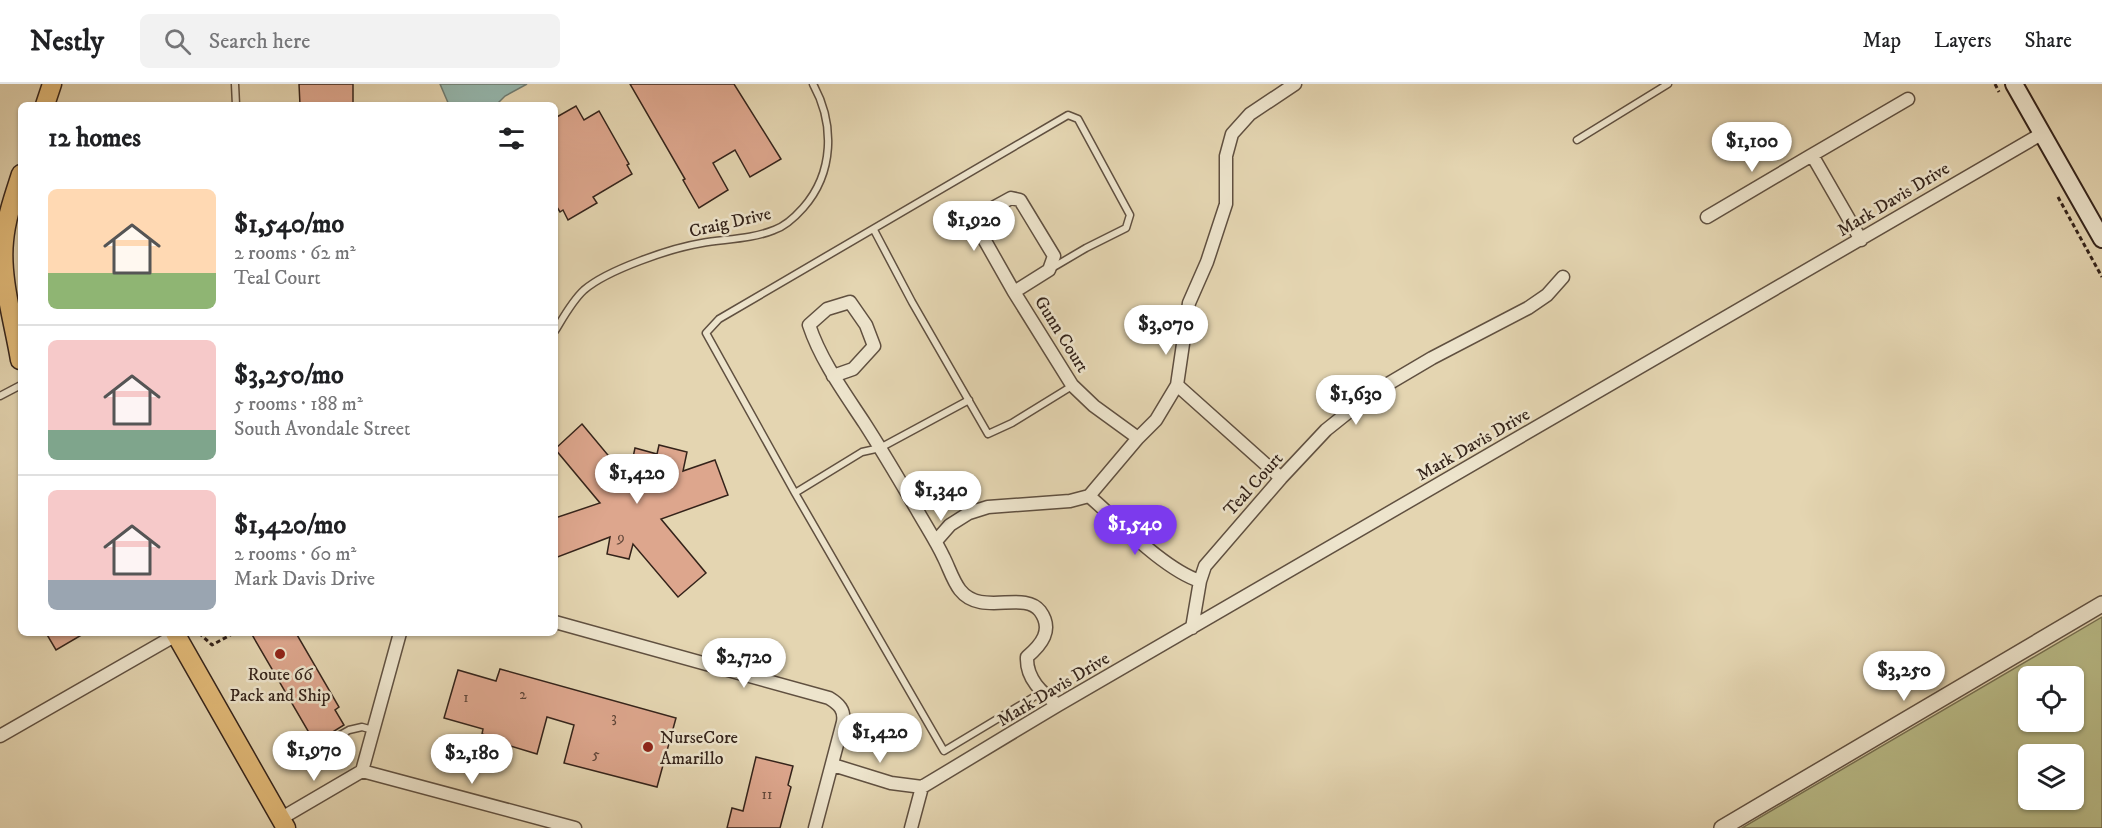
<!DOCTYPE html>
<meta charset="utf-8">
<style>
body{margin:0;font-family:"IM FELL DW Pica",serif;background:#f2f2f2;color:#202124;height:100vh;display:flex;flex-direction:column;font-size:22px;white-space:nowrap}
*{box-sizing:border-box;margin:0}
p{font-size:20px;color:#757577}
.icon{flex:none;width:33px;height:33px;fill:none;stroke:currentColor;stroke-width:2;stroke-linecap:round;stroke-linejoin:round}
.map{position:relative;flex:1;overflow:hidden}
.details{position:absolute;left:18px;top:18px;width:540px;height:534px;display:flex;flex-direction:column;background:#fff;border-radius:9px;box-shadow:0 2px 4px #0004}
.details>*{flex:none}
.buttons{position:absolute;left:2018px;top:582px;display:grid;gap:12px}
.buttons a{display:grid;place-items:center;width:66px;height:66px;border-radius:9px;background:#fff;box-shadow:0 2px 4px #0004;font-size:30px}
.price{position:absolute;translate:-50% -51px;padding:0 14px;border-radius:21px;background:#fff;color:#222;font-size:20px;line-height:39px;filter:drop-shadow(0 2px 3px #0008)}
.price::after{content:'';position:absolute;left:50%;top:36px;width:18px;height:14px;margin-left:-9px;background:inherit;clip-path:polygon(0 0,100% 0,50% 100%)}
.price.current{background:#7c3aed;color:#fff}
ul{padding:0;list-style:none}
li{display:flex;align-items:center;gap:18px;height:150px;padding:0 30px}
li+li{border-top:2px solid #e0e0e0}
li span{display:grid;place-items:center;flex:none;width:168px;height:120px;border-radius:9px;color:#555}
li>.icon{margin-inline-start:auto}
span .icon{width:72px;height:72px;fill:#fffc;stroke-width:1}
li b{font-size:26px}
h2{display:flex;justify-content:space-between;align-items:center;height:72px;padding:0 30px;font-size:26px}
header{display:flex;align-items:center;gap:36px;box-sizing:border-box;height:84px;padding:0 30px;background:#fff;border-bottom:2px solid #e0e0e0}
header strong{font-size:28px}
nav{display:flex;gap:33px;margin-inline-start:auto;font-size:21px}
.search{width:420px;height:54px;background:#f2f2f2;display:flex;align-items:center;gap:15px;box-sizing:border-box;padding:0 21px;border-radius:9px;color:#757577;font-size:22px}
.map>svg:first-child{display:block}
</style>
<header>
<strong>Nestly</strong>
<div class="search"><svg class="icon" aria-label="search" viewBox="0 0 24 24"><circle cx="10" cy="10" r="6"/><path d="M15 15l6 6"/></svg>Search here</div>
<nav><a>Map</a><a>Layers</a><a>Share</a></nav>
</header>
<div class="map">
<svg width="2102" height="744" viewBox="0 0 2102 744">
<rect width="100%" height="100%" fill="#e4d5b1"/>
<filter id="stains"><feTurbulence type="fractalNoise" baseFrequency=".00333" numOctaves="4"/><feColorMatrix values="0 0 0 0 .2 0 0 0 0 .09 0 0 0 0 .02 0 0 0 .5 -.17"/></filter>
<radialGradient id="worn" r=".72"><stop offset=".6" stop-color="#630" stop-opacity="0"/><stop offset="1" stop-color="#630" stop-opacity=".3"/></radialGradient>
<path fill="#b9bc88" stroke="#767051" stroke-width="1.5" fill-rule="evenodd" d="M2102 533V744H1742ZM2028 592H2073V638H2028ZM2028 670H2073V716H2028Z"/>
<path fill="#95b8af" stroke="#6e7c73" stroke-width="1.5" d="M440 0H527L505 12 496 21H449Z"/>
<path fill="#dda68d" stroke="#34231a" stroke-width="1.5" d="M299 0H353V21H300Z
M630 0H734L781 75 750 93 735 66 713 79 728 106 699 124 683 96 685 95Z
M576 22 584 36 599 27 629 80 627 81 632 90 593 113 597 119 568 136 563 126 560 128 555 120V34Z
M582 340 617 382 632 378 635 364 657 370 659 361 687 368 683 387 715 376 728 411 661 435 706 489 678 513 633 460 629 475 607 470 610 453 555 474V434L600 419 555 365Z
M46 549H85L56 566Z
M251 549H296L339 623 335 626 344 641 315 659Z
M500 585 676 634 657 703 564 679 574 641 547 633 537 670 491 656 492 653 482 650 483 645 444 634 458 586 496 597Z
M756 673 793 682 788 701 791 703 780 744H727L732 724 743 727Z"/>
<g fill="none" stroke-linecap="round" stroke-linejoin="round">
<defs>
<path id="service" d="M235 0 236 21
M1577 56 1668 0
M874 146 912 218 988 350 1012 339 1072 302
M555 247C563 234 572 217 584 206 607 186 671 164 702 159 726 155 752 155 774 146 786 142 795 133 803 124 834 89 835 40 813 0
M0 312 21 301
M795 409 862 368 880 364 969 316
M1042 608 944 667 795 409 706 249 719 235 1068 31 1078 35 1130 131 1126 144 1086 164 1052 184
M296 676 349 646 362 643 373 646"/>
<path id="minor" d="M1707 133 1812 71
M1861 156 1812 71 1908 15
M1014 208 1049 186 1054 172 1020 116 1011 114 980 131 976 141 1014 208 1072 301 1094 322 1138 354
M833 292 853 285 874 262 866 241 850 218 827 225 809 241C821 277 844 308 865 340 883 368 900 397 917 426 926 442 936 457 944 474 949 484 953 497 960 506 981 533 1024 506 1040 527 1054 546 1041 561 1027 573 1026 595 1042 609 1058 621
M1177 301 1281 394
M1089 412C1119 438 1165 486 1200 497
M936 457 950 441 969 429 988 423 1070 417 1089 412 1138 354 1156 336 1177 301 1189 219 1207 178 1226 120V72L1232 50 1250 30 1295 0
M555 538 829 614C839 620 845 626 843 638L815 744
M1192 544 1200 497 1205 482 1281 394 1326 346 1371 310 1432 274 1528 224 1547 211 1563 193
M0 652 176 551
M833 681 891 699 922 703 1058 621 2043 49
M362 687 575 744
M280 735 362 687 400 549
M911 744 922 703"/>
<path id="tertiary" d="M1722 744 2102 520"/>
<path id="secondary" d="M2014 0 2102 155"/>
<path id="primary" d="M45 21 52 0
M20 276C14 239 0 194 4 157 6 134 14 112 21 90
M175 549 286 744"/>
</defs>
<use href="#service" stroke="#605040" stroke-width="9"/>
<use href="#minor" stroke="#605040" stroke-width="15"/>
<use href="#tertiary" stroke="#605040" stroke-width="18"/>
<use href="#secondary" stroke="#34231a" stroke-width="20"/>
<use href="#primary" stroke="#34231a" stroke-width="21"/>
<path stroke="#34231a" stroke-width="3" stroke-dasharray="4.5 3" stroke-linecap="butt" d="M1995 0 1999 8
M2058 113 2102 193
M199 549 212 561 234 549
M314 689 322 682 318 673"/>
<use href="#service" stroke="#ede4cc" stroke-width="6"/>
<use href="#minor" stroke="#ede4cc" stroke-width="12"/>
<use href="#tertiary" stroke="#ede4cc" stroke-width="15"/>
<use href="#secondary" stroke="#ede4cc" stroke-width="16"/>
<use href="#primary" stroke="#e2ba78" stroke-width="18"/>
</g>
<g fill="#8f2418" stroke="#ede4cc" stroke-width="2">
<circle cx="280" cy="570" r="6"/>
<circle cx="648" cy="663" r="6"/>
</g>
<g text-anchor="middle" stroke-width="5" stroke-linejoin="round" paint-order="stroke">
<g font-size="15" fill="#5e4437">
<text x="621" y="458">9</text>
<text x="523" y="615">2</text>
<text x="466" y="618">1</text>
<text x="614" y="638">3</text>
<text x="596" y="675">5</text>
<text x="767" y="715">11</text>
</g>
<g font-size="18" fill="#34231a" stroke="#ede4cc">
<text transform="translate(1893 115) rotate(-31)" y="6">Mark Davis Drive</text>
<text transform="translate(730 138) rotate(-13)" y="6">Craig Drive</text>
<text transform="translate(1062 250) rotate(58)" y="6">Gunn Court</text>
<text transform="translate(1473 360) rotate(-30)" y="6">Mark Davis Drive</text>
<text transform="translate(1253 400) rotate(-48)" y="6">Teal Court</text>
<text transform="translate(1053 605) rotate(-31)" y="6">Mark Davis Drive</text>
</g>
<g font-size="18" fill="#34231a" stroke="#ede4cc">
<text x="280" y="596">Route 66<tspan x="280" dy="21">Pack and Ship</tspan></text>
<text x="660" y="659" text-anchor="start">NurseCore<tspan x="660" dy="21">Amarillo</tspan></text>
</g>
</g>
<rect width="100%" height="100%" filter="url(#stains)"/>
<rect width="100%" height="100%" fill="url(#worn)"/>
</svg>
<div class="buttons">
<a><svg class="icon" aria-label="locate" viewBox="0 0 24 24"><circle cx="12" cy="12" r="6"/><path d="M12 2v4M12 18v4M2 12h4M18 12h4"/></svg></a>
<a><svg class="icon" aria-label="layers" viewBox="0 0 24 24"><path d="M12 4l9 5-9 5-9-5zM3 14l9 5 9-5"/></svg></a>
</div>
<b class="price" style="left:1752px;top:89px">$1,100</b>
<b class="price" style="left:974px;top:168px">$1,920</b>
<b class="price" style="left:1166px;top:272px">$3,070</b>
<b class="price" style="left:1356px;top:342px">$1,630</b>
<b class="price" style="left:637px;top:421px">$1,420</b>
<b class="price" style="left:941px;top:438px">$1,340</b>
<b class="price current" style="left:1135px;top:472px">$1,540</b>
<b class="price" style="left:744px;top:605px">$2,720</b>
<b class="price" style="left:1904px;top:618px">$3,250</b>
<b class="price" style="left:880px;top:680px">$1,420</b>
<b class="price" style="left:314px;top:698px">$1,970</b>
<b class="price" style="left:472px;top:701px">$2,180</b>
<section class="details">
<h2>12 homes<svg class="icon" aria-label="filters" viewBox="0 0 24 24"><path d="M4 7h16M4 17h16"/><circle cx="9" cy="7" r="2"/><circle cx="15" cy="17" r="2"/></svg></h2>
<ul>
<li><span style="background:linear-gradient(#ffd9b3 70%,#8fb573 0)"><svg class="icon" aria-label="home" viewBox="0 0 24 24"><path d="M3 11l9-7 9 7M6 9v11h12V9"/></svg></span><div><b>$1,540/mo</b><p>2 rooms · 62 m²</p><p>Teal Court</p></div></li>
<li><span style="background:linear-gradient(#f6c9c9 75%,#7fa58c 0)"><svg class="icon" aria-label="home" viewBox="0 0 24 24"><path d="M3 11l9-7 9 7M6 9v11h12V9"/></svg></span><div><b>$3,250/mo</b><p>5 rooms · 188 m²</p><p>South Avondale Street</p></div></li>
<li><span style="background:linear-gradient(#f6c9c9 75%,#9aa5b1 0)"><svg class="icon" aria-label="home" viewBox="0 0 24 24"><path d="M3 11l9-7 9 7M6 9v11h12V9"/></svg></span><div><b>$1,420/mo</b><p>2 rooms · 60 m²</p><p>Mark Davis Drive</p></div></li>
</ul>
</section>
</div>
